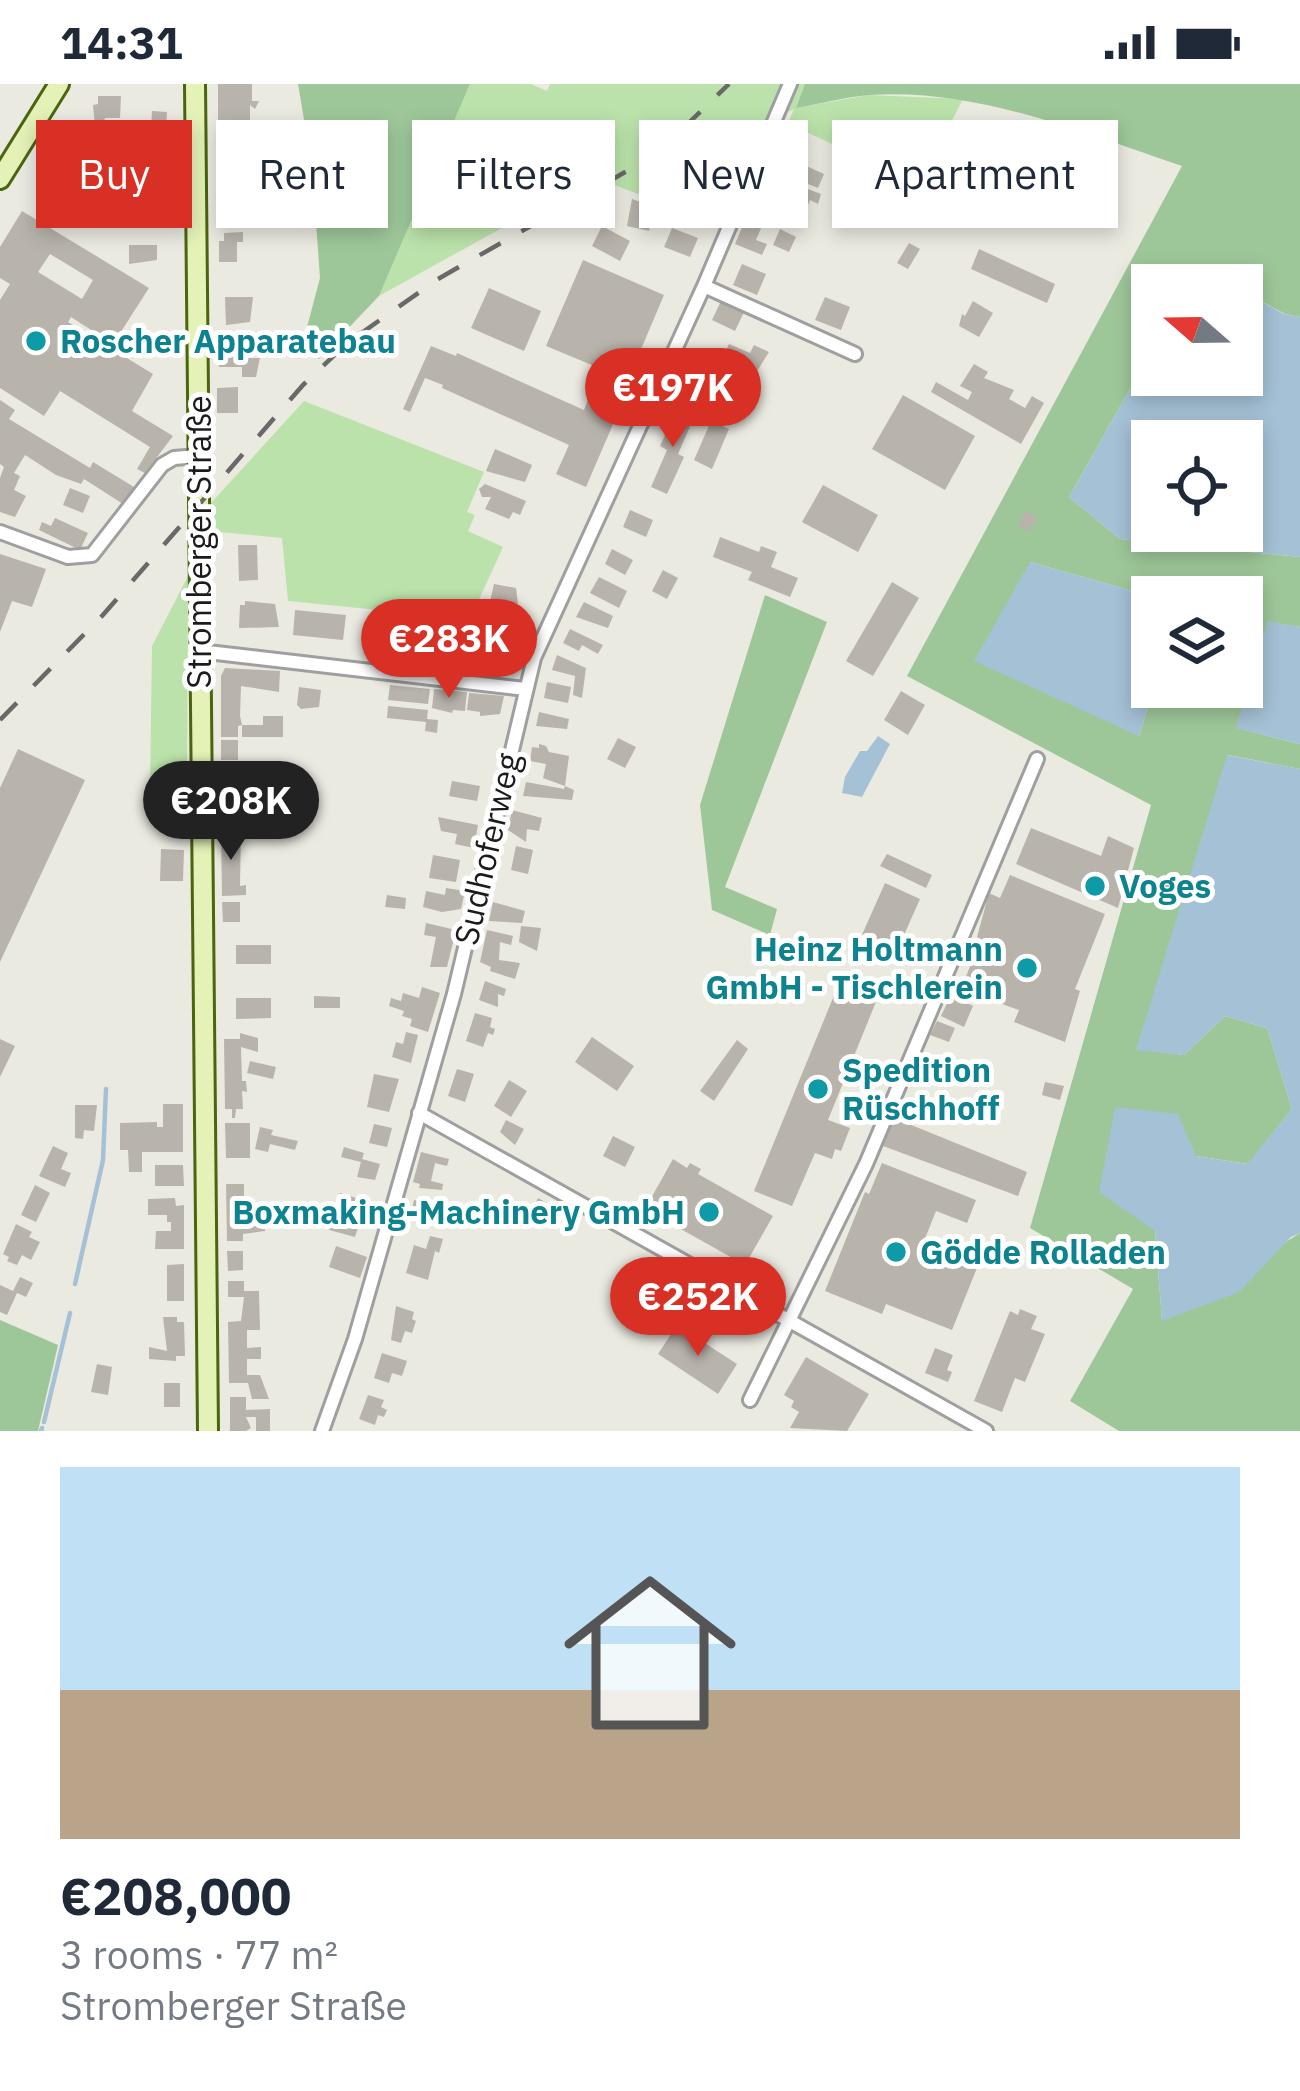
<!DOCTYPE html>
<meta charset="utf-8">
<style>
body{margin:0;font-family:"IBM Plex Sans",sans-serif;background:#f2f2f3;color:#1f2937;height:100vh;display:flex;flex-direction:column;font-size:45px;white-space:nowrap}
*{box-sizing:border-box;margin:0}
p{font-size:39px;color:#747a83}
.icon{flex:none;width:66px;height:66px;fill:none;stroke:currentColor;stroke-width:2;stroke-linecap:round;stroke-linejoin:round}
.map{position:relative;height:1347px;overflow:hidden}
.sheet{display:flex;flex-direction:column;background:#fff;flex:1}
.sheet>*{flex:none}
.guide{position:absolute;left:36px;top:36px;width:1230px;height:108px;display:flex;gap:24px}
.needle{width:78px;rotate:290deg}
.controls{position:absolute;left:1131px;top:180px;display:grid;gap:24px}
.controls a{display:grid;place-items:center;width:132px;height:132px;border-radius:0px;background:#fff;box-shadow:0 6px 18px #0003;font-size:60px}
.price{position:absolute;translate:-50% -102px;padding:0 27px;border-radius:42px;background:#d93025;color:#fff;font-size:39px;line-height:78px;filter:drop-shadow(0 3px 6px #0008)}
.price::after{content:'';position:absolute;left:50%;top:72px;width:36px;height:27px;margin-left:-18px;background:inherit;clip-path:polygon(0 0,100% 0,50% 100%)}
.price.current{background:#222;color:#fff}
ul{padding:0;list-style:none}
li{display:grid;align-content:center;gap:24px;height:636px;padding:0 60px}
li span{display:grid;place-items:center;height:372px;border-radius:0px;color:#555}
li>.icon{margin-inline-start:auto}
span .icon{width:216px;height:216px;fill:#fffc;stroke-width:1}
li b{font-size:51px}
.pill{padding:0 42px;border-radius:0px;background:#fff;box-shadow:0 6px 18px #0003;font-size:42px;line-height:108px}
.pill.current{background:#d93025;color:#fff}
.status{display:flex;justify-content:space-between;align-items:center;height:84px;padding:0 60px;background:#fff;direction:ltr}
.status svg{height:33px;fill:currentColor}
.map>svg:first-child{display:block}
</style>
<div class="status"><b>14:31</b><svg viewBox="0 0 49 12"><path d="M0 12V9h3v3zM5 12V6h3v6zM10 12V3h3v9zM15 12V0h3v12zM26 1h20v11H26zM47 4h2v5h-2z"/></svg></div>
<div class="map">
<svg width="1300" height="1347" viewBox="0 0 1300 1347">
<rect width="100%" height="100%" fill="#ebeae1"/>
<path fill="#bbe2ab" d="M470 0H531L547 7 550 0H805L797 24 868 11 963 15 919 101 798 44 782 53 794 25 762 41 722 143 602 96 563 110 379 212Z
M304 317 484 388 467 428 475 431 468 447 503 463 470 535 288 517 282 454 209 447 211 419Z
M188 492 187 709 150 708 152 562Z"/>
<path fill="#9ec799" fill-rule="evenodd" d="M298 0H470L379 212 319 275 301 266 320 194 312 83Z
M805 0H1300V233L1285 230 1242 207V201L1191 197 1189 201H1152V266L1069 413 1120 455 1300 473V543L1268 538 1237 644 1300 660V685L1228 671 1137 965 1184 971 1225 932 1267 944 1292 1025 1248 1080 1196 1072 1155 1147 1162 1236 1300 1149V1347H1119L1070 1317 1133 1205 1030 1144 1151 721 907 592 1182 82C1080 48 978 4 869 11 845 13 820 20 796 24ZM1030 478 1154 513H1242V603H1154L1139 652Z
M765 511 827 538 725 803 777 825 770 851 712 826 700 721Z
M0 1236 58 1261 38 1347H0Z"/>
<path fill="#a5c1d5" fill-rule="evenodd" d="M1242 207 1284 230 1300 233V473L1120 455 1069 413 1152 266V291H1242ZM1152 357H1242V447H1152Z
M1030 478 1154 513V603L1139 652 974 577Z
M1268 537 1300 543V660L1236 644Z
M878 652 890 660 862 713 842 709 845 693 860 667H867Z
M1227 671 1300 685V1149L1291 1153 1239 1208 1162 1237 1155 1147 1099 1108 1115 1023 1178 1030 1196 1072 1247 1080 1292 1025 1267 944 1225 932 1184 971 1136 966Z"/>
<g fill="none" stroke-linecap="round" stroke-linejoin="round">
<path stroke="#a5c1d5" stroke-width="4.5" d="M75 1200 103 1076 106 1005
M44 1338 70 1229
M41 1347 42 1344"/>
</g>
<path fill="#b8b3ab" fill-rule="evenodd" d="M218 0H252V17H259L255 25 250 21V40H218Z
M98 12H121L120 34H105L103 41 95 42 93 21 98 20Z
M152 27 167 28 166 46 151 45Z
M103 59H119V79H102Z
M787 62 808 71 804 81 824 90 818 104 798 96 795 105 773 96Z
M101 99 118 100 117 121 108 120V130L95 129 96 120H101Z
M760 101 776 108 772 119 786 125 782 134 768 128 756 156 767 160 762 171 735 160Z
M800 102 821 110 818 120 810 116 804 131 790 126Z
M228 108H246V118H238V135H219L220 117H228Z
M632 115 653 122 649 147 627 142Z
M22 127 149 204 113 260 71 233 68 238 153 290 132 327 173 352 145 389 137 385 150 363 60 307 44 332 0 304V216L10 200 0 194V163ZM50 170 93 196 82 215 38 188Z
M602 142 630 157 620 177 592 162Z
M672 144 698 154 690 173 664 163Z
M780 145 796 153 789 168 773 161Z
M243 148V158H237V178H219V157H224V149Z
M909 159 920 165 908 185 897 179Z
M129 161H157V176L129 180Z
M979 165 1055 200 1047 219 971 185Z
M583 176 664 211 628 296 546 262Z
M742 180 766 190 757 211 733 201Z
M489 204 541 227 524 267 471 244Z
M225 213H253L250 238 226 241Z
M825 213 850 223 841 246 815 236Z
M721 217 744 228 735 247 712 236Z
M973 217 993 229 979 253 959 242 962 230 965 232Z
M729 260 750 269 754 261 769 268 751 297 740 292 730 311 705 299 715 277 720 279Z
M236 261V265H242V274H260L256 293H242V283H219V265Z
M431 262 456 272 457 269 584 326 590 311 620 324 586 403 556 390 569 361 442 304 443 301 425 294 410 328 403 325Z
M974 280 988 288 984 294 1014 306 1009 315 1025 324 1032 312 1044 319 1021 360 931 308 936 298 968 316 972 308 960 302Z
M238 303V329H217V304Z
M903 311 975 352 945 406 872 365Z
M0 316 15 326 9 335 90 384 93 378 134 403 123 420 84 395 81 400 56 391 25 371 14 389 20 392 14 406 26 412 15 433 0 428V394L4 383 0 380Z
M678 323 695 331 678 370 684 373 667 410 651 403 667 366 660 362Z
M711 337 729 345 712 385 694 376Z
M495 365 532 381 525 398 486 387Z
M485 400 526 417 520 431 513 428 509 435 485 425 491 413H482L479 405Z
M823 401 878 431 858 468 802 438Z
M70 404 90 412 83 429 63 421Z
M630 426 653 436 646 453 623 443Z
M1025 427 1037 433 1030 448 1018 442Z
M55 434 88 449 80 466 39 446 42 438 51 442Z
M720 453 759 468 761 462 777 468 771 483 798 494 790 513 748 496 752 488 713 473Z
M238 461H257L258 496 239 497Z
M612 465 633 476 625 491 605 480Z
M0 470 46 485 32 523 12 517 0 548Z
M663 486 678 494 667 515 652 507Z
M599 493 627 507 619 524 590 509Z
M892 498 919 514 873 592 846 577Z
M494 500 516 504 518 520 490 518Z
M245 517 275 520 279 543 239 544 240 521H245Z
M584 518 613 532 608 544 576 533Z
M295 526 346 531 343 556 293 551Z
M570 545 603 561 598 570 582 561 579 567 563 559Z
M557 571 586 584 582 614 573 611 575 592 552 586Z
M225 584 280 587 279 608 241 602 240 632 242 641H263V632H283V653H242V641L238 642V653H221V592Z
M547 598 571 603 568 619 544 614Z
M390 601 430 605 428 620 388 616Z
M299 603 321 606 319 623 301 625 297 621Z
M434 605 467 608 465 627 453 626 452 629 432 624Z
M901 607 925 621 908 651 884 636Z
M469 609 504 612 500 630 480 632V628L467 626Z
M388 622 428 626 427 635 438 636 437 649 425 647 426 638 387 634Z
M539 628 569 635 567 645 536 642Z
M618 654 636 663 625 684 607 675Z
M221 656H238V676H221Z
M539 660 546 662 549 668 569 672 565 702 574 706 572 716 523 712 526 698 564 705 565 702 543 694 546 680 530 677 532 663 539 664Z
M18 665 85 696 0 878V704Z
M221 679H237L238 699H221Z
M452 697 480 702 477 717 449 712Z
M221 700 237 701V721H221Z
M221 724H240V743H221Z
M512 726 542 734 539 747 527 745 526 758 508 746Z
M438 733 478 741 474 764 455 760 457 750 441 747Z
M221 744 241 745 240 802 246 801V811L222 812Z
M1031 744 1101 772 1108 752 1134 764 1118 824 1016 780Z
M516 762 533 766 528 790 511 786Z
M161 765 184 766 183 797H160Z
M887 770 932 791 926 804 880 782Z
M433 771 460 776 456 798 429 794Z
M1010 791 1105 830 1075 905 1080 907 1065 958 1014 938 1019 926 961 905 981 855 977 853 989 809 1000 814Z
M885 799 920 815 892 878 857 862Z
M446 804 465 807 461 825 442 828 423 823 426 807 445 811Z
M387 811 406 814 405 825 385 823Z
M222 818H240V838H223Z
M493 818 525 827 522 839 489 837Z
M426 839 456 846 447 883H430L436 853 424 851Z
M521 842 541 844 537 867 519 858Z
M487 846 513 852 511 861 500 858 499 876 520 879 515 895 490 887 491 883 480 878Z
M236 861H271V880H236Z
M844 887 882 903 828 1036 850 1044 841 1067 835 1065 832 1075 815 1069 792 1122 754 1107Z
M485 897 506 905 504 912 498 910V923L479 916Z
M422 903 440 909 428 948 410 942 412 935 402 932 404 927 389 922 391 914 401 917 403 909 419 914Z
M951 911 973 922 964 943 941 932Z
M314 912 340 913V924H314Z
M236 914H271V934L236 935Z
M475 929 492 934 490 943 495 945 493 951 488 949 483 963 466 957Z
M937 937 955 944 949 958 930 951Z
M406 948 418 951 411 979 392 973 396 958 403 960Z
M240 949 258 954V968L241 963 242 997H246L247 1008 242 1007 243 1025H236L235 1034H232V1025H225L224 955H240Z
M592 953 634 982 617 1007 575 978Z
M0 955 15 962 0 993Z
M737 956 748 965 714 1017 700 1007Z
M250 977 276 983 273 995 247 989Z
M457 985 474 990 465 1018 448 1012Z
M374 990 399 995 389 1028 367 1023Z
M509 996 527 1007 511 1033 494 1022Z
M1045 998 1064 1002 1060 1016 1042 1011Z
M163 1020H183V1068H142V1088H129L128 1066H120V1039L157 1038V1043H163Z
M75 1021H97L94 1047 84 1046 83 1055 75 1054Z
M894 1034 1027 1088 1018 1112 883 1062Z
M506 1036 524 1045 515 1061 500 1048Z
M225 1039H250V1074H226Z
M374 1040 392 1044 387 1063 369 1059Z
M260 1043 273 1046 271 1051 298 1057 295 1066 270 1060 268 1068 255 1065Z
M613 1052 635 1063 625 1083 603 1072Z
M53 1062 68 1069 61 1085 71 1089 65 1103 39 1092Z
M344 1063 364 1069 362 1075 380 1080 375 1096 357 1093 361 1078 341 1073Z
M421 1068 449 1075 447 1082 435 1079 431 1097 443 1100 442 1106 419 1104 420 1100 413 1098Z
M673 1075 687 1084 690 1079 701 1085 698 1090 773 1132 745 1181 645 1125Z
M882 1079 976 1116 967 1139 936 1127 924 1157 979 1179 952 1246 886 1220 882 1230 825 1207 865 1108 869 1110Z
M155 1081H183L184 1102H155Z
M226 1100H244V1121L264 1120 265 1147 243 1150V1157H227Z
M35 1101 50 1109 36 1138 21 1131Z
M340 1109 366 1117 355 1153 329 1146Z
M175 1114 176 1122 184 1121V1165H155L156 1147H171V1138H167V1131H148V1115Z
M538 1114 555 1123 547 1138 530 1129Z
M414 1116 446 1123 444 1131 431 1128 428 1139 410 1135Z
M16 1140 32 1148 29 1153 40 1158 31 1176 22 1171 17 1181 7 1177 9 1173 3 1170Z
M430 1152 443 1155 439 1169 435 1167 428 1196 406 1189 414 1161 426 1165Z
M336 1162 367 1173 360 1194 329 1183Z
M227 1167H243V1186L228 1187Z
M184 1180V1217H167V1181Z
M660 1186 690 1203 681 1218 661 1207 654 1219 645 1214Z
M20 1193 33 1199 26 1213 17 1209 7 1231 0 1228V1201L13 1207Z
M228 1197H244V1207H259L260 1246H247V1264L261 1263V1275H247V1291H260L269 1315H252L248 1299H229L228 1238 241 1237 244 1213H228Z
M396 1222 414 1228 412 1235 416 1237 412 1249 405 1247 401 1259 391 1256Z
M1020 1225 1037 1232 1031 1245 1045 1250 1025 1298 1015 1294 1002 1328 974 1317 1010 1227 1018 1231Z
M163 1233H177V1238H184L185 1272H176V1277L149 1275V1263L167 1267Z
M677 1241 737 1280 718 1310 658 1270Z
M935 1264 953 1271 947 1286 952 1288 948 1298 925 1289Z
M382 1269 407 1277 402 1292 392 1289 389 1299 374 1294Z
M806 1273 869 1310 847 1347 790 1344 799 1328 791 1323 794 1317 784 1311Z
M97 1280 112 1283 108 1311 91 1308Z
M164 1299H180V1323H164Z
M368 1311 384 1316 381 1323 387 1326 384 1333 378 1331 375 1341 359 1335Z
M230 1313H246V1326L270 1325V1347H256V1333H246L251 1344 246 1347H230Z"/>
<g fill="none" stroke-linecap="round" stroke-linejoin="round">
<defs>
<path id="street" d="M704 202 855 270
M0 448 68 473 92 471 162 381 174 374 198 372
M199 567 525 605
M419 1029 986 1347
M750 1316 866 1080 1037 675
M322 1347 355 1255 454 910 534 574 704 202 790 0"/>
<path id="secondary" d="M195 0 208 1347
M0 95 59 0"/>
</defs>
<use href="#street" stroke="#9f9f9f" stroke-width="18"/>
<use href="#secondary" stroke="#4a650e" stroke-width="24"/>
<use href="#street" stroke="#fff" stroke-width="12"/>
<use href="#secondary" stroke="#e4f2b8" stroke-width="18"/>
<path stroke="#696969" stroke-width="4.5" stroke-dasharray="24 24" stroke-linecap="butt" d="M0 636 102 532 303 301 346 260 438 195 627 87 671 56 729 0"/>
</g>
<g fill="#0f9aa8" stroke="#fff" stroke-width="4.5">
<circle cx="36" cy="257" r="12"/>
<circle cx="1095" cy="802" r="12"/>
<circle cx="1027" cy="884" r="12"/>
<circle cx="818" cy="1005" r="12"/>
<circle cx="709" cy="1128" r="12"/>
<circle cx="896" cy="1168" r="12"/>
</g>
<g text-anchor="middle" stroke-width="10" stroke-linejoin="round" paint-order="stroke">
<g font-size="33" font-weight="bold" fill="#0d838f" stroke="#fff" text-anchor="start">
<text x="60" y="269">Roscher Apparatebau</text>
<text x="1119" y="814">Voges</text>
<text x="1003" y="877" text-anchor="end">Heinz Holtmann<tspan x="1003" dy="38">GmbH - Tischlerein</tspan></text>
<text x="842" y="998">Spedition<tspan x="842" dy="38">Rüschhoff</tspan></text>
<text x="685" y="1140" text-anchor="end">Boxmaking-Machinery GmbH</text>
<text x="920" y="1180">Gödde Rolladen</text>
</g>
<g font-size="33" fill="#1b1b1b" stroke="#fff">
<text transform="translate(199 458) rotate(-90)" y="12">Stromberger Straße</text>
<text transform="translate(487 765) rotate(-77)" y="12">Sudhoferweg</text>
</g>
</g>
</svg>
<div class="controls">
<a><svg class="needle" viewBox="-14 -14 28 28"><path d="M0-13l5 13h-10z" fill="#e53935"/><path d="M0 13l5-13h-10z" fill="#747a83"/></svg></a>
<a><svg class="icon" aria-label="locate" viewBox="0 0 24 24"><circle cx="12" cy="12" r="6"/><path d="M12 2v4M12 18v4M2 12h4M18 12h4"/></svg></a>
<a><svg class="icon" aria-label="layers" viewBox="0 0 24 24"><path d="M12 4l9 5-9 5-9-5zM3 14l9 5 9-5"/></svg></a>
</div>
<b class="price" style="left:673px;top:366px">€197K</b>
<b class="price" style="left:449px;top:617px">€283K</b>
<b class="price current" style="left:231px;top:779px">€208K</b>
<b class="price" style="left:698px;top:1275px">€252K</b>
<div class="guide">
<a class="pill current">Buy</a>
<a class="pill">Rent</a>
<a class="pill">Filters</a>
<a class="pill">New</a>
<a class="pill">Apartment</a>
</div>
</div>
<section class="sheet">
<ul>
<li><span style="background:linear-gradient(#bfe0f5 60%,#b9a48a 0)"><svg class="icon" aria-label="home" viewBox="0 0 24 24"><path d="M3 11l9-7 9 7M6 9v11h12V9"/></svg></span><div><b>€208,000</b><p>3 rooms · 77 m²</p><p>Stromberger Straße</p></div></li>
</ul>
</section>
